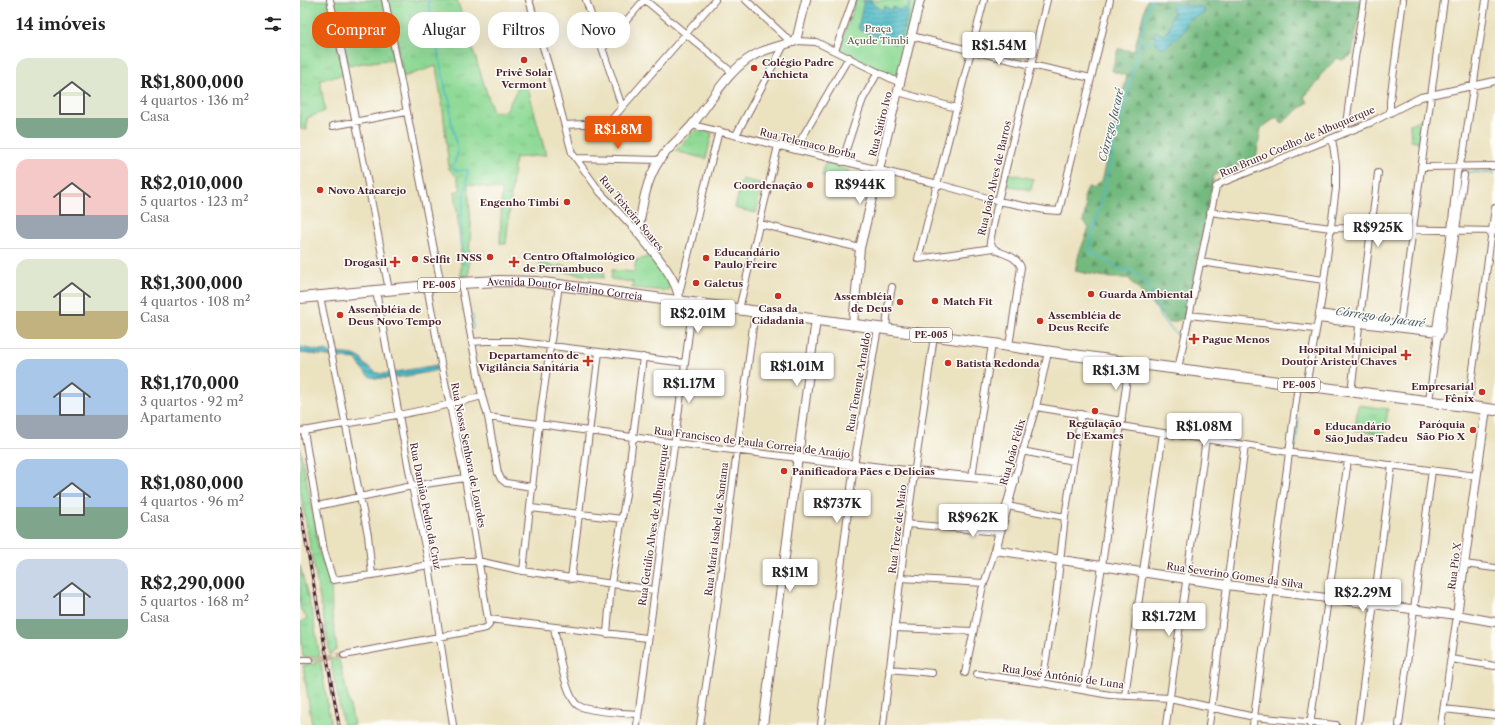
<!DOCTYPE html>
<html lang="pt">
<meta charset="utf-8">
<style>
body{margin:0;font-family:"Libre Caslon Text",serif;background:#f6f6f6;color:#222;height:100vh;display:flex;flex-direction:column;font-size:15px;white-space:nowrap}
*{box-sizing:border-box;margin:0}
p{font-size:13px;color:#767676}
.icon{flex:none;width:22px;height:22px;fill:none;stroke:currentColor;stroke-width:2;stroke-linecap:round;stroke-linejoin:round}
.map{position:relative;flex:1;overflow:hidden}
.panel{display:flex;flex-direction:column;background:#fff;width:300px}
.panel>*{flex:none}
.banner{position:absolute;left:12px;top:12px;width:380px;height:36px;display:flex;gap:8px}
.price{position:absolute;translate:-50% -34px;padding:0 9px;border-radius:4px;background:#fff;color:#222;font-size:13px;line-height:26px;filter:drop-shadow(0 1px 2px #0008)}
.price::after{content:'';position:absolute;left:50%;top:24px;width:12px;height:9px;margin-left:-6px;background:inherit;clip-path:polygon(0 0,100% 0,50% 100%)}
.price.current{background:#ea580c;color:#fff}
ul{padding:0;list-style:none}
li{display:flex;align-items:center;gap:12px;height:100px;padding:0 16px}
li+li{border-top:1px solid #e0e0e0}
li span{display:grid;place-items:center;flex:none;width:112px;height:80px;border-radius:12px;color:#555}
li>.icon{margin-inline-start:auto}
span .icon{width:48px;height:48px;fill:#fffc;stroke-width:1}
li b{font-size:17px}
h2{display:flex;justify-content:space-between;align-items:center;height:48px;padding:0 16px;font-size:17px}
.pill{padding:0 14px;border-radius:16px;background:#fff;box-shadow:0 4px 16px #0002;font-size:14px;line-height:36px}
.pill.current{background:#ea580c;color:#fff}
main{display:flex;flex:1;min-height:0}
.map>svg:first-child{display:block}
</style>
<main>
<section class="panel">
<h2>14 imóveis<svg class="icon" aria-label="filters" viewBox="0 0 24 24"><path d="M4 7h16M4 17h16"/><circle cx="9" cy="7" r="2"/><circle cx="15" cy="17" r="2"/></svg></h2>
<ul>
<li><span style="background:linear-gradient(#dfe7d0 75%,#7fa58c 0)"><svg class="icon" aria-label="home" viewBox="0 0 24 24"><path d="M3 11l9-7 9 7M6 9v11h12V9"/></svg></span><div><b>R$1,800,000</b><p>4 quartos · 136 m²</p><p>Casa</p></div></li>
<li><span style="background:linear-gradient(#f6c9c9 70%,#9aa5b1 0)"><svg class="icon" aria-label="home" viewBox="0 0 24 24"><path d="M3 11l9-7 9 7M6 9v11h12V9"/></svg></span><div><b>R$2,010,000</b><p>5 quartos · 123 m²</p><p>Casa</p></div></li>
<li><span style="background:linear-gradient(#dfe7d0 65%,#c2b280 0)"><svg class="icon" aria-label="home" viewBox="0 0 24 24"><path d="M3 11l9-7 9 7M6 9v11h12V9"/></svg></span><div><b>R$1,300,000</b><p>4 quartos · 108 m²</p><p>Casa</p></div></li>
<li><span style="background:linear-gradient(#a9c7e8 70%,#9aa5b1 0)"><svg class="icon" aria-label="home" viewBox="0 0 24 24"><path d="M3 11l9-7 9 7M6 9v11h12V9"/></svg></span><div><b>R$1,170,000</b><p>3 quartos · 92 m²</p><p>Apartamento</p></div></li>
<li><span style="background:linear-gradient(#a9c7e8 60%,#7fa58c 0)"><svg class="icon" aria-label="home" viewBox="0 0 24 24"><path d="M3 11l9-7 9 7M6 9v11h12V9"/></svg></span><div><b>R$1,080,000</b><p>4 quartos · 96 m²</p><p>Casa</p></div></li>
<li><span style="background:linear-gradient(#c9d6e8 75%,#7fa58c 0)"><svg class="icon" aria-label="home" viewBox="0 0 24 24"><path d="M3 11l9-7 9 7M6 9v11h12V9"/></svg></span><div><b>R$2,290,000</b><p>5 quartos · 168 m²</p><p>Casa</p></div></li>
</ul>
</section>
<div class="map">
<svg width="1195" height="725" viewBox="0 0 1195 725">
<defs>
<pattern id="grass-tufts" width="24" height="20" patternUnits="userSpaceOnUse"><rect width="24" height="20" fill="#8fda96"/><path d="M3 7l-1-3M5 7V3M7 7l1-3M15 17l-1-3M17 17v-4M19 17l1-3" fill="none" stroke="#7dbb81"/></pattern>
<pattern id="forest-firs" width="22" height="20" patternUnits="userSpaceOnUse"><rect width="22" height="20" fill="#73ba7f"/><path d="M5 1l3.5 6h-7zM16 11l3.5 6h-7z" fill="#609768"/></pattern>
<pattern id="water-rules" width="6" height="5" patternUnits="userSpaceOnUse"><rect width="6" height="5" fill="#4cbac6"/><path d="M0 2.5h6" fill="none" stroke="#4197a1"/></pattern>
</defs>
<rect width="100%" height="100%" fill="#fdfcf7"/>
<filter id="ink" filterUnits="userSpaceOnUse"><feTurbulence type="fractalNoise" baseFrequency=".025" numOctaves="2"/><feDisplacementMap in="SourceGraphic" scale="8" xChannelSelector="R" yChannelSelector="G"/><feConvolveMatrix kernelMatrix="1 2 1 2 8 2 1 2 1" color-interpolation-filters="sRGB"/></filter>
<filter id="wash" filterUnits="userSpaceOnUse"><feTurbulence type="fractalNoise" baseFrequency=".012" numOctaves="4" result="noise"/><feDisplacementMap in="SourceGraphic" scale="16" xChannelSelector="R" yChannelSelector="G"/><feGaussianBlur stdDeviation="0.9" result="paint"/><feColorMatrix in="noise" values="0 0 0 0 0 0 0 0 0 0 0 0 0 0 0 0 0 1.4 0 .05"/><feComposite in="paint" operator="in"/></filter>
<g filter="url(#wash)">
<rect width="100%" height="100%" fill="#ebe2c0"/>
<path fill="url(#grass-tufts)" stroke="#6c7c60" d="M0 0H29L44 75 20 80 25 111 7 118V130L0 129Z
M33 0H82L94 59 48 65Z
M88 0H157L193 112 206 111 218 87 227 85 246 155 215 158 206 244 200 243 202 190 168 184 171 226 169 253V276H161V251L155 192 161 190 157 177 149 169 143 110 136 66 103 77Z
M396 130 412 133 406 159 375 151Z
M1058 405 1088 409 1084 434 1055 430Z
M0 447 16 528 18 549 31 580 32 613 37 649 30 655 0 490Z
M0 566 13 616 31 725H12L3 665 16 664 14 657H3L0 623 7 618 0 609Z
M30 658 39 660C44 682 50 703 54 725H43Z"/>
<path fill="url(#forest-firs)" stroke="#5e6c55" d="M847 0H1062L1052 55 1042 60 1037 58 1019 77 1020 80 1004 97 1008 102 982 123 977 117 961 128 956 159 914 175 886 318 872 322H868L828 278H810L775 271 779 254 789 228 783 222 786 207 784 198 788 188 793 189 801 182 827 76 812 71 818 49 834 51Z"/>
<path fill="#8fda96" stroke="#6c7c60" d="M556 0H618L599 80 539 50Z
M1122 119 1119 142 1111 141 1110 124Z
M525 163 549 170 545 182 522 176Z
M708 173 733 179 731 190 705 185Z
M442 179 462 184 456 213 435 208Z
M353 256C360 265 371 280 369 291L332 288 333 282 311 279 312 270 334 272 336 260Z
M240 263 259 267V265L304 272V278L250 270 248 268 239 272Z"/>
<path fill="url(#water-rules)" stroke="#4b6c78" d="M564 0H570L574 5 582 10H583L584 6 592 10 593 7 599 10 607 8 610 0H611L604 31 599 42 595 44 560 30 558 28Z
M872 4 887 5 890 6H899L905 10 904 14 890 19 887 22 884 31C877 36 873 43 864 48 856 46 854 39 855 32V31L863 35C869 32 871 25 870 19L875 13 871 8Z
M0 347 20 351 26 350V352L54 355 62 359 64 364 77 373 84 374 137 365V370C125 373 78 383 69 376 64 373 59 364 56 359L0 353Z"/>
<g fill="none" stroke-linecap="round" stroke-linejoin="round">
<path stroke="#4cbac6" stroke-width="1.5" d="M128 0 146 92 150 101 151 120 158 151 153 168 157 171 168 170 161 219 164 265
M851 0 844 24 789 249 794 255 801 257 815 267 833 272 847 282 860 317 880 338
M839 46 855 40
M1164 172 1195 173
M173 315V329
M995 449 999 418"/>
</g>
</g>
<g filter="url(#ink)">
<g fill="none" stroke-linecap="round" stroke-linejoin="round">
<path stroke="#cbbba2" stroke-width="6" stroke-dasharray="6 3" stroke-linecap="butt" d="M10 660 44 655"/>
<defs>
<path id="minor" d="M30 0 43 58 89 290
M85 0 141 285
M229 0 251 74 272 153 300 192 338 233
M286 0 322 107
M345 0 433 73
M446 0 492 43
M684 0 618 259 693 248
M611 36 731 65 791 78
M496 41 516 42 600 83
M303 48 344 0
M535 51 553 0
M598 92 656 108
M1090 113V101L1103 0
M265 125 303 123 312 119 415 0
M392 125 638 184 698 201 745 210 759 211 810 0
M33 126 106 112
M1045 132 1054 64 1064 0
M436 135 484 45
M495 150 549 57
M276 158 360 160
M542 162 557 116 563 99 578 72
M1121 167 1195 166
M910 212 1031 228 1195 231
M460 224 560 248
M900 262 1024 280
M161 283 182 396 188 417 198 473 201 479 206 483 233 487
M76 291 112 486 129 565 153 725
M379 294 401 201 419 131
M20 296 60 497 68 535 72 575
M439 309 478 146
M1019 313 1138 330
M889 315 1015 329
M1018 319 1138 333
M1100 324 1144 0
M586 329 588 307 592 287
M1137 341 1141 332 1164 175
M172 342 186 341H213L385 363
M709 346 721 267C714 251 694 256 690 242L698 201 747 0
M878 369 916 187 921 183 1072 122 1121 97 1195 81
M1006 386 1021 303 1036 188V165L1032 138
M1051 392 1078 173
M1129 401 1137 341 1136 329 1151 231 1157 173 1164 150 1186 0
M1168 406 1195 208
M736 407 822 421
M188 417 375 443 498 458
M821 426 863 433 945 445 994 453 1177 476
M1 431 9 430C67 420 125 412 182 396
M4 431 24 551 33 580 72 575 129 565 162 561H178L223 571 354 590
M722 451 773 461
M672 477 692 344
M714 481 736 407 748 352
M17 506 112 486 165 478
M707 506 765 517
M231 508 322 519
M607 524 700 532
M1164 564 1195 568
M223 571 239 424 259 285
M601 578 684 583
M271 579 299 352
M189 619 347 638
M254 627C257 643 265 699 279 706 291 712 322 713 337 714
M594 628 673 631
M307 634 311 584 326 494 343 357
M44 655 186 628 189 625 165 478 141 363 127 286
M1151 659 1195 666
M0 660H10
M589 669 632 673
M665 673 682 590 695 550
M677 674 742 683 810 695 870 698 954 717 1036 725
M742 683 755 605 765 517 781 414
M783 690 802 566 829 363
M825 696 863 433
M1144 709 1195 715
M337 725 393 303
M400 725 412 645 455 311
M521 725 554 465 578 328
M583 725 607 524 634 336
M866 725 906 439
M909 725 945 445
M953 725 998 385
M1010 725 1048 460
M1058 725 1092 465
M1099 725 1132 470
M1141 725 1157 615"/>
<path id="tertiary" d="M379 301C380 281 351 249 338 233 342 208 345 182 359 161 368 147 382 137 392 125 410 103 428 70 453 56 466 48 482 46 496 41L506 0
M553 324 560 248 620 0
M498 458 614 472 714 481 695 550 927 585 1157 615 1195 622
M1157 615 1186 409
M463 725 516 319"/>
<g id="primary">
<path id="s1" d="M0 298 161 283 199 281 236 282 578 328 817 361 1195 410"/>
</g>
</defs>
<use href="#minor" stroke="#82635f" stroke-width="8"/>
<use href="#tertiary" stroke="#82635f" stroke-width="10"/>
<use href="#primary" stroke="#82635f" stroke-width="12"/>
<use href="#minor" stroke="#fff" stroke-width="6"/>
<use href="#tertiary" stroke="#fff" stroke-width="8"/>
<use href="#primary" stroke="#fff" stroke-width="10"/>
<defs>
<path id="rail" d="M0 508 39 725"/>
</defs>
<use href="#rail" stroke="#4a1f2b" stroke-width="3"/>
<use href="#rail" stroke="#fdfcf7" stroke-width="1.5" stroke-dasharray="4.5" stroke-linecap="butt"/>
</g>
</g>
<g fill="#c8321e" stroke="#fdfcf7" stroke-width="1.5">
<circle cx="224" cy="60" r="4"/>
<circle cx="454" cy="68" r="4"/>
<circle cx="510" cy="185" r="4"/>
<circle cx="20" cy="190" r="4"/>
<circle cx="267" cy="202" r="4"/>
<circle cx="190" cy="257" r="4"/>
<circle cx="406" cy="258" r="4"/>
<circle cx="115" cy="259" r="4"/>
<path d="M93 256h4v4h4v4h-4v4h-4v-4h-4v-4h4z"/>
<path d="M212 256h4v4h4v4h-4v4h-4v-4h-4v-4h4z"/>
<circle cx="396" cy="283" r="4"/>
<circle cx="791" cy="294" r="4"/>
<circle cx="478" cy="296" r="4"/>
<circle cx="635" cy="301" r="4"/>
<circle cx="600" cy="302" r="4"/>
<circle cx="40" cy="315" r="4"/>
<circle cx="740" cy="321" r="4"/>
<path d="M892 333h4v4h4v4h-4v4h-4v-4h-4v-4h4z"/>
<path d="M1104 349h4v4h4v4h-4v4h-4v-4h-4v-4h4z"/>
<path d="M286 355h4v4h4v4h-4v4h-4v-4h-4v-4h4z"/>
<circle cx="648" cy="363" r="4"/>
<circle cx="1182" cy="392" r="4"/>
<circle cx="795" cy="411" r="4"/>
<circle cx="1173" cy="430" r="4"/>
<circle cx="1017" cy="432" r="4"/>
<circle cx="484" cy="471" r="4"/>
</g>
<g text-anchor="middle" stroke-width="3" stroke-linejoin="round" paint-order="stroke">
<g fill="#fdfcf7" stroke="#806168" stroke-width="1">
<rect x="118" y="278" width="42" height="14" rx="3"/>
<rect x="610" y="328" width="42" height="14" rx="3"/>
<rect x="978" y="378" width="42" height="14" rx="3"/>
</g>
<g font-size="9" font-weight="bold" fill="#4a1f2b">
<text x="139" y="288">PE-005</text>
<text x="631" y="338">PE-005</text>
<text x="999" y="388">PE-005</text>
</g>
<g font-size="10" fill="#5f574b" stroke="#fdfcf7">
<text x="578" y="32">Praça<tspan x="578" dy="12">Açude Timbi</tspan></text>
</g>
<g font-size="10" font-weight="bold" fill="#4a1f2b" stroke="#fdfcf7" text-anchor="start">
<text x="462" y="66">Colégio Padre<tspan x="462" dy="12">Anchieta</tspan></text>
<text x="224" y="76" text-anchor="middle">Privê Solar<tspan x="224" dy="12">Vermont</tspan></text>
<text x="502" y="189" text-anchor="end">Coordenação</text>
<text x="28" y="194">Novo Atacarejo</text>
<text x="259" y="206" text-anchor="end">Engenho Timbí</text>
<text x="414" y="256">Educandário<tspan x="414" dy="12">Paulo Freire</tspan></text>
<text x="223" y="260">Centro Oftalmológico<tspan x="223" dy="12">de Pernambuco</tspan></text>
<text x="182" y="261" text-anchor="end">INSS</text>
<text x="123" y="263">Selfit</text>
<text x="87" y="266" text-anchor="end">Drogasil</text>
<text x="404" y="287">Galetus</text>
<text x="799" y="298">Guarda Ambiental</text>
<text x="592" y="300" text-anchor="end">Assembléia<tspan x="592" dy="12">de Deus</tspan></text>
<text x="643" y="305">Match Fit</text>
<text x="478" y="312" text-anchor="middle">Casa da<tspan x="478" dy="12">Cidadania</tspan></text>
<text x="48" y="313">Assembléia de<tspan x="48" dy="12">Deus Novo Tempo</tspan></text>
<text x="748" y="319">Assembléia de<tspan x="748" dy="12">Deus Recife</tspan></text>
<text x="902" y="343">Pague Menos</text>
<text x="1097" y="353" text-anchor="end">Hospital Municipal<tspan x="1097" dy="12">Doutor Aristeu Chaves</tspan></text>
<text x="279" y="359" text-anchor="end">Departamento de<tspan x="279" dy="12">Vigilância Sanitária</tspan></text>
<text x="656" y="367">Batista Redonda</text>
<text x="1174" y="390" text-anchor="end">Empresarial<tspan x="1174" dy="12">Fênix</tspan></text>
<text x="795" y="427" text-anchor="middle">Regulação<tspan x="795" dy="12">De Exames</tspan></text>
<text x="1165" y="428" text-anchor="end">Paróquia<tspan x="1165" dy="12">São Pio X</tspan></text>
<text x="1025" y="430">Educandário<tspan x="1025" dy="12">São Judas Tadeu</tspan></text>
<text x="492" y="475">Panificadora Pães e Delícias</text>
</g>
<g font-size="10" fill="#4a1f2b" stroke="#fdfcf7">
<text transform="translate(580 124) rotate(-76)" y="4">Rua Sátiro Ivo</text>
<text transform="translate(997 141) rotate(-23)" y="4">Rua Bruno Coelho de Albuquerque</text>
<text transform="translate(508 143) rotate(14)" y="4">Rua Telemaco Borba</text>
<text transform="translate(694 178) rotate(-77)" y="4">Rua João Alves de Barros</text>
<text transform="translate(332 213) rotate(50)" y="4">Rua Teixeira Soares</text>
<text dy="4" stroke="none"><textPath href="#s1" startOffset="266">Avenida Doutor Belmino Correia</textPath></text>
<text transform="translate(558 382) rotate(-80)" y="4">Rua Tenente Arnaldo</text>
<text transform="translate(452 442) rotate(7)" y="4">Rua Francisco de Paula Correia de Araújo</text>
<text transform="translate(712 452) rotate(-74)" y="4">Rua João Félix</text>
<text transform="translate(169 455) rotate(79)" y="4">Rua Nossa Senhora de Lourdes</text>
<text transform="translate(126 506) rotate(79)" y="4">Rua Damião Pedro da Cruz</text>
<text transform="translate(353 525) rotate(-82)" y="4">Rua Getúlio Alves de Albuquerque</text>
<text transform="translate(416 529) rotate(-83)" y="4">Rua Maria Isabel de Santana</text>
<text transform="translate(597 529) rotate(-83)" y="4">Rua Treze de Maio</text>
<text transform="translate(1154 566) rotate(-83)" y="4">Rua Pio X</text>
<text transform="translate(935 575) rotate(8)" y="4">Rua Severino Gomes da Silva</text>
<text transform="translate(763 676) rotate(8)" y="4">Rua José Antônio de Luna</text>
</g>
<g font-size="11" font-style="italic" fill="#4b5d69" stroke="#fdfcf7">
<text transform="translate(811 125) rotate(-76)" y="4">Córrego Jacaré</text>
<text transform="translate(1080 317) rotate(8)" y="4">Córrego do Jacaré</text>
</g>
</g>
</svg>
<b class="price" style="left:699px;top:66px">R$1.54M</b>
<b class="price current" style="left:318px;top:150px">R$1.8M</b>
<b class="price" style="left:560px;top:205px">R$944K</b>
<b class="price" style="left:1078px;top:248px">R$925K</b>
<b class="price" style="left:398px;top:334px">R$2.01M</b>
<b class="price" style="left:497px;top:387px">R$1.01M</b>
<b class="price" style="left:816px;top:391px">R$1.3M</b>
<b class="price" style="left:389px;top:404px">R$1.17M</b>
<b class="price" style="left:904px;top:447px">R$1.08M</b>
<b class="price" style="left:537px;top:524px">R$737K</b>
<b class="price" style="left:673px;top:538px">R$962K</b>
<b class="price" style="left:490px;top:593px">R$1M</b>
<b class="price" style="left:1063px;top:613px">R$2.29M</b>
<b class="price" style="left:869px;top:637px">R$1.72M</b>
<div class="banner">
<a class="pill current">Comprar</a>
<a class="pill">Alugar</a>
<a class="pill">Filtros</a>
<a class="pill">Novo</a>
</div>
</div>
</main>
